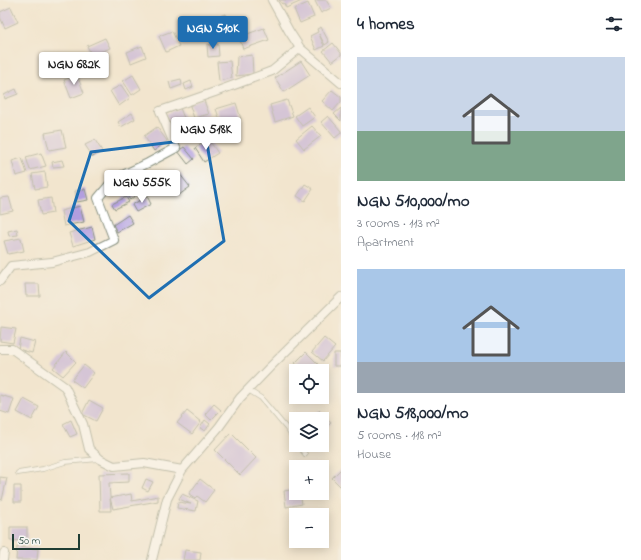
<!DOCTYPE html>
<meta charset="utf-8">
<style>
body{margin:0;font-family:"Indie Flower",sans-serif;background:#f6f6f7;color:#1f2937;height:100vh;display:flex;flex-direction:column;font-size:15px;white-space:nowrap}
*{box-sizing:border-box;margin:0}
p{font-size:13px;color:#747a83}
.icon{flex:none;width:22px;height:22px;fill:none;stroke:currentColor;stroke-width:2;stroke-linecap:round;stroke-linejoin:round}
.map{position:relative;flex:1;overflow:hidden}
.drawer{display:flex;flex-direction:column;background:#fff;width:300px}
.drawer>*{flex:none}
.fabs{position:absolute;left:289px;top:364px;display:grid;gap:8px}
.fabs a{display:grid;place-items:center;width:40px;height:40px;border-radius:0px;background:#fff;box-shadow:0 2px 10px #0003;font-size:20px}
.scale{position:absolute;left:12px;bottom:10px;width:68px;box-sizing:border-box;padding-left:4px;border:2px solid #1f3d34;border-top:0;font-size:11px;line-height:14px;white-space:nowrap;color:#1f3d34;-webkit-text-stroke:3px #f6f6f2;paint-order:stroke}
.price{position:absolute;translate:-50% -34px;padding:0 9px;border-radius:4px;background:#fff;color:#222;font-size:13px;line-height:26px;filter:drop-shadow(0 1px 2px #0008)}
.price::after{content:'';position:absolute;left:50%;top:24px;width:12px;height:9px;margin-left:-6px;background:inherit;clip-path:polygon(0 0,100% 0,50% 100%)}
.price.selected{background:#1f6fb2;color:#fff}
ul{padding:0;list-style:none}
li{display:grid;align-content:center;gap:8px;height:212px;padding:0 16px}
li span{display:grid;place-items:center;height:124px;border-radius:0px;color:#555}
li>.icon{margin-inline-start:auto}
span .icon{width:72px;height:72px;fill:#fffc;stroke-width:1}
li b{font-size:17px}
h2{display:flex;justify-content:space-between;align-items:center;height:48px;padding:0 16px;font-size:17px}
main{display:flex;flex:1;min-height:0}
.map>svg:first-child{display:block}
</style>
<main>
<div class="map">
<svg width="341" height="560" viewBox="0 0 341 560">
<rect width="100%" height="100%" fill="#f6f6f2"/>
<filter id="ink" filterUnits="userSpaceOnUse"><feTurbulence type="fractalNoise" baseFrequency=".025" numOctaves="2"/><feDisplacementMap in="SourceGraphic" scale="8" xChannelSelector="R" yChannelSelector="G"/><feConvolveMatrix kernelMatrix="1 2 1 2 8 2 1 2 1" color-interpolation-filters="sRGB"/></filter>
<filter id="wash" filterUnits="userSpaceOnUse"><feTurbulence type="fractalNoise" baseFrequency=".012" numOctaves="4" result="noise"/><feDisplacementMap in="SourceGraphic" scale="16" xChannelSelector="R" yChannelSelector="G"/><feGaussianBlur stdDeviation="0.9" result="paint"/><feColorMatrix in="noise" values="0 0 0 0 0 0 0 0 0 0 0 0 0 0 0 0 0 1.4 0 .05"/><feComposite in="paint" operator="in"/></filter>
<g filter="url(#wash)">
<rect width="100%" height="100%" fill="#f2e5ce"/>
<g id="blocks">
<path fill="#b29edf" d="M279 0H304L286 8 284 3 282 4Z
M316 0H326L331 8 321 13 315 1Z
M308 3 314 17 300 23 294 9Z
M11 7 18 22 5 28 0 17V12Z
M226 14 230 29 223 31 219 16Z
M321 27 329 42 325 45 319 34 324 46 316 50 310 36 318 32 317 29Z
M264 28 269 40 243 49 239 37Z
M172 31 179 46 166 52 159 36Z
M105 38 110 48 92 56 87 46Z
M333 43 341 53V55L332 62 323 51Z
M218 44 219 56 208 57 207 45Z
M142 46 146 57 131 63 127 52Z
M252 55 253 74 236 76 237 57Z
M230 61 232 78 219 81 217 62Z
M301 61 310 75 284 92 275 78Z
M77 75 84 93 71 98 64 80Z
M133 75 141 89 132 95 123 81Z
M181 79 182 85 171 89 169 82Z
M191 81 193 87 186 90 184 84Z
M121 85 130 98 119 106 110 91Z
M16 89 18 94 5 99 4 95Z
M332 90 341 97V102L333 111 322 101Z
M203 98 209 114 194 118 189 103Z
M287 100 293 116 275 122 270 105Z
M236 103 241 119 222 126 216 109Z
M308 107 315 117 302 126 295 116Z
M180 108 189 131 176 137 166 114Z
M341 108V121L334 114Z
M132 113 135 119 121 127 118 122Z
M328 116 341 131V133L335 138 321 122Z
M212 119 214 126 201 129 199 122Z
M312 126 321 136 304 149 296 139Z
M157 127 167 141 154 151 144 136Z
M62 130 66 147 49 150 45 133Z
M208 139 218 153 204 162 195 148Z
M95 140 102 151 93 157 85 145Z
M184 147 194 159 188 164 178 151Z
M41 153 46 166 30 170 26 157Z
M22 158 27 173 16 176 12 161Z
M62 160 64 166 53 167 52 162Z
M45 172 47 187 35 189 32 174Z
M179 173 190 187 179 195 168 182Z
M305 184 313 189 305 201 297 196Z
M136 186 141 191 130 200 126 194Z
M85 189 88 200 77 202 75 191Z
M147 196 151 204 136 212 132 205Z
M9 197 13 211 0 214V198Z
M126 197 129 202 115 209 112 204Z
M51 198 53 213 41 215 38 200Z
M80 206 84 222 64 226 61 211Z
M128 215 133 223 117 232 113 225Z
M92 227 95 239 73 246 69 233Z
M17 229 18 235 9 236 8 231Z
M21 238 24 251 8 254 4 241Z
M25 284H39L40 296H26Z
M1 327 16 329 13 343 0 341Z
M20 338 35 342 32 353 18 349Z
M324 338 335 347 323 361 312 352Z
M66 352 76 362 63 376 53 368Z
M306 352 318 364 310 371H303L295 363Z
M334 353H341V366H334Z
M84 365 94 373 83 388 72 380Z
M0 395 14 399 9 414 0 411Z
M24 399 39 407 32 420 17 412Z
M89 400 103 408 96 421 82 414Z
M214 404 221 410 211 420 205 414Z
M320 410 331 423 322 431V419H311Z
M187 411 201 422 192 434 177 423Z
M71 420 77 434 70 437 63 424Z
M205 420 210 424 205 431 200 428Z
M231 433 256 458 240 475 215 450Z
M341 469V487L332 478Z
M129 473V482L109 483 111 511H100L99 474Z
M0 477 7 478 2 500 0 499Z
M146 479 153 482 148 491 142 488Z
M200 479 214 490 205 502 197 496 195 498 189 494Z
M14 486H21V502H14Z
M296 489V493H300L302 504 286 507 284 491Z
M131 494 132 501 158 496V501L113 509 110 498Z
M182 494 198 501 196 511 177 508 178 502 191 504 179 499Z
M10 527H27V540L10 541Z
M17 547 38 549 37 560H16Z
M185 550 201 552 200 560H183Z"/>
</g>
</g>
<g filter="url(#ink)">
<use href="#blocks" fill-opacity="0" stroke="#889181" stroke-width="1"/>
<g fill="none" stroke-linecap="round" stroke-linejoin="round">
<defs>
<path id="service" d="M248 390 261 398 287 429 296 442
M298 445 305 454
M18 473 43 469 65 462 99 459"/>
<path id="minor" d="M272 0 289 31 300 48 341 83
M0 281 11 266 52 262 90 252 114 240 98 198 114 179 148 163 176 148 160 111 215 92 272 71 300 48
M0 349H12L65 387 83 424 89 449 100 459 114 466 144 463 182 470
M3 560 4 553
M152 560 167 499 182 470 219 427 240 398 269 368 341 297"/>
</defs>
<use href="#service" stroke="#889181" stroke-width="5.5"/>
<use href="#minor" stroke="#889181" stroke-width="10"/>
<use href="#service" stroke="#fff" stroke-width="4"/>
<use href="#minor" stroke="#fff" stroke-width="8"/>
</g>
</g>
<path d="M0 0H341V560H0ZM206 138 224 241 149 298 69 221 91 152Z" fill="#f2e5ce" fill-opacity=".55" fill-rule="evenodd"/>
<path fill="none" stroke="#1f6fb2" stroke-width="3" stroke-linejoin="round" d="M206 138 224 241 149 298 69 221 91 152Z"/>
</svg>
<div class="fabs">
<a><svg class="icon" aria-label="locate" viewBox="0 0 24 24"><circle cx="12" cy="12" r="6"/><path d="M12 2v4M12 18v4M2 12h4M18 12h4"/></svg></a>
<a><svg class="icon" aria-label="layers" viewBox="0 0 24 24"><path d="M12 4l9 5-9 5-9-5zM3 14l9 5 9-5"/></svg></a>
<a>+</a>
<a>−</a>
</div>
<div class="scale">50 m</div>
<b class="price selected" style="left:213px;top:50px">NGN 510K</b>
<b class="price" style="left:74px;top:86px">NGN 682K</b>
<b class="price" style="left:206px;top:151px">NGN 518K</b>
<b class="price" style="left:142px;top:204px">NGN 555K</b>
</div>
<section class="drawer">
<h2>4 homes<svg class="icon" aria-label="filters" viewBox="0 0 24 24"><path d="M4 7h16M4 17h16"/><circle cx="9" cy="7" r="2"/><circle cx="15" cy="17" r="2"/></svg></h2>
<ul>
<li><span style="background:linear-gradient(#c9d6e8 60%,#7fa58c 0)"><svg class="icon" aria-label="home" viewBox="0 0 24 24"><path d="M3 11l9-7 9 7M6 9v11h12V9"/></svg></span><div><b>NGN 510,000/mo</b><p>3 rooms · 113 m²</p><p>Apartment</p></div></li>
<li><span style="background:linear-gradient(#a9c7e8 75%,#9aa5b1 0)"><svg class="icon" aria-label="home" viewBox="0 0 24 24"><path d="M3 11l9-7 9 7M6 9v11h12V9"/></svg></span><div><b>NGN 518,000/mo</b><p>5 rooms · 118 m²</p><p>House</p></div></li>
</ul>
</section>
</main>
